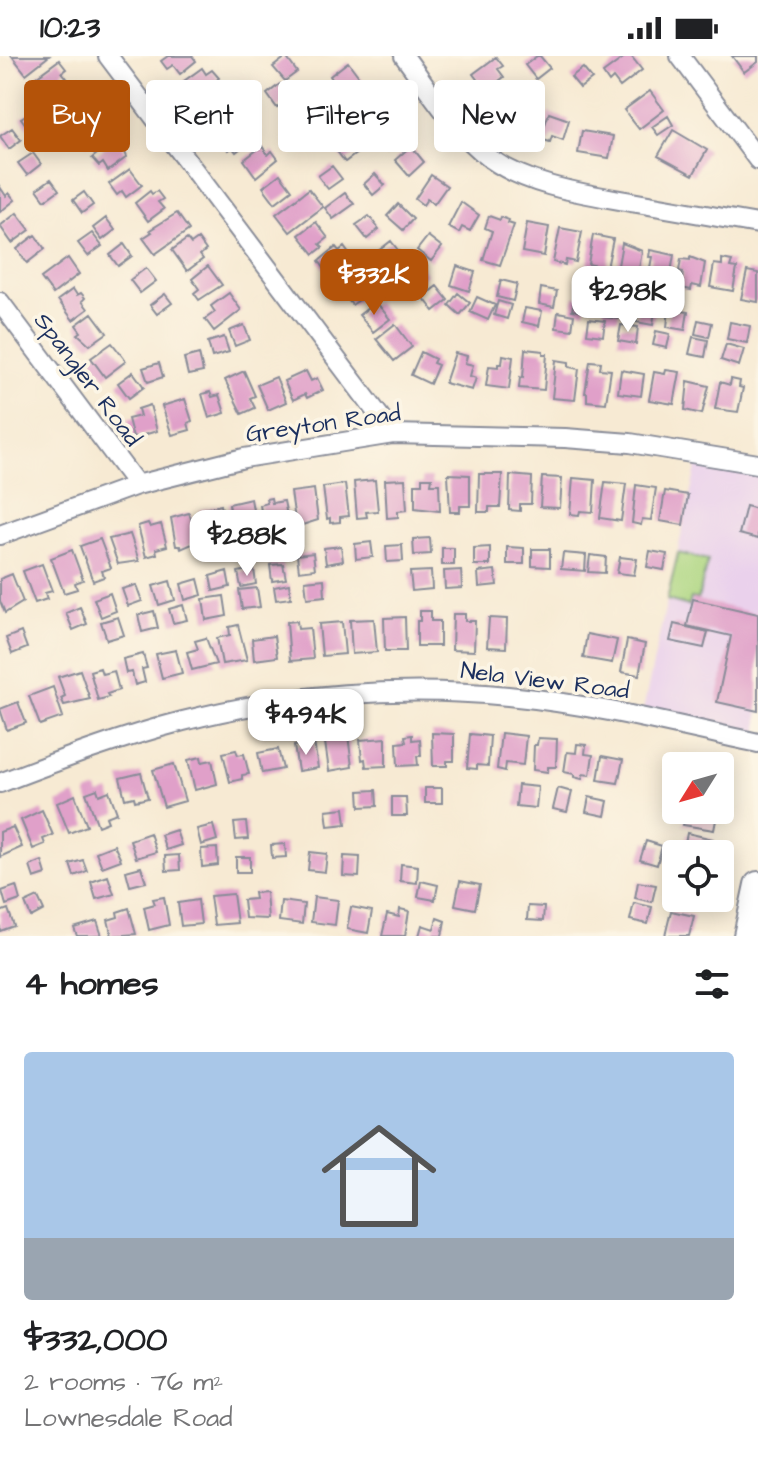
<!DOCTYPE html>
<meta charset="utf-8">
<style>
body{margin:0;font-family:"Architects Daughter",sans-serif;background:#f6f6f6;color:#202124;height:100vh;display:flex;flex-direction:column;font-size:30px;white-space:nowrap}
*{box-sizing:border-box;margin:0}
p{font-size:26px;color:#757577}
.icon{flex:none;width:44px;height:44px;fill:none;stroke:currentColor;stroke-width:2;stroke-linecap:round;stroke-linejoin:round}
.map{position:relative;height:880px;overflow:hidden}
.drawer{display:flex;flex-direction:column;background:#fff;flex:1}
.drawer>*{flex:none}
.banner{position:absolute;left:24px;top:24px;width:710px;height:72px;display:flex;gap:16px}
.needle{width:52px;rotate:233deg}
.buttons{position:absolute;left:662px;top:696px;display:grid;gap:16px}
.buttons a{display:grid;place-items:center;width:72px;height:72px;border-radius:8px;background:#fff;box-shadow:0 4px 20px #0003;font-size:40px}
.price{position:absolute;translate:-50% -68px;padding:0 18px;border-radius:16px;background:#fff;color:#222;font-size:26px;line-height:52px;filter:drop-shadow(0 2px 4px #0008)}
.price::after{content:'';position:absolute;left:50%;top:48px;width:24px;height:18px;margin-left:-12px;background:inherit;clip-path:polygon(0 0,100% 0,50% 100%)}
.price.current{background:#b45309;color:#fff}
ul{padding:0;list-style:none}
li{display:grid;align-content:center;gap:16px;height:424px;padding:0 24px}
li span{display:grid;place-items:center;height:248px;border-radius:8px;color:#555}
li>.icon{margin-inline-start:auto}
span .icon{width:144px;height:144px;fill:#fffc;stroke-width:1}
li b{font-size:34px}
h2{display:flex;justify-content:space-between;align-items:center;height:96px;padding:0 24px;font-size:34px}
.tag{padding:0 28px;border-radius:8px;background:#fff;box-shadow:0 4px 20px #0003;font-size:28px;line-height:72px}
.tag.current{background:#b45309;color:#fff}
.status{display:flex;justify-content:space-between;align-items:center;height:56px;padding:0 40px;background:#fff;direction:ltr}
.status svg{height:22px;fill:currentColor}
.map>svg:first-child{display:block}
</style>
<div class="status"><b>10:23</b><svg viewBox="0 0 49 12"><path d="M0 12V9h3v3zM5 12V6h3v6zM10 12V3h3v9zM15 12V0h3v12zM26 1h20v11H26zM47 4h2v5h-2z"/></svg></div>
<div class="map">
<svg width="758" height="880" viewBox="0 0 758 880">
<rect width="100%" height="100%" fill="#fcf5e5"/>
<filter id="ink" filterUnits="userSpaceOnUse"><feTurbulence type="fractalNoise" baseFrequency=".0125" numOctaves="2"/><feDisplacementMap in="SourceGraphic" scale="16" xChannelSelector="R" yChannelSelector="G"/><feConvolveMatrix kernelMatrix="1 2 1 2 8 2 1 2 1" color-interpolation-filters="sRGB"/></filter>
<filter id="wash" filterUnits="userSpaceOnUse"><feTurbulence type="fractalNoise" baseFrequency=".006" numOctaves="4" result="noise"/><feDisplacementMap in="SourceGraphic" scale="32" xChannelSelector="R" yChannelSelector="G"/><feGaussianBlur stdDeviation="1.8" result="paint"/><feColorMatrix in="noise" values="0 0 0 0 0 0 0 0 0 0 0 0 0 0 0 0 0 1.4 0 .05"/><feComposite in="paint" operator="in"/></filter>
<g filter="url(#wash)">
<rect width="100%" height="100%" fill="#f7ead3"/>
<path fill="#ead1ec" d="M697 407 758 419V676L643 654Z"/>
<path fill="#add681" stroke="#648270" stroke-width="2" d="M678 497 708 504 698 543 691 542 689 550 667 544Z"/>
<g id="blocks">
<path fill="#e0a0c9" d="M12 0H49L26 18Z
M168 0H192L196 5 180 18 173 9 167 13 161 5Z
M537 0H540L550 12 536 23 525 9Z
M626 0H631L642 14 620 31 613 22 609 26 603 17Z
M732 0H758V6L744 16Z
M286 1 297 16 285 25 273 11Z
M496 1 503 10 498 13 504 21 486 35 473 18Z
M59 4 66 13 62 16 70 26 52 40 44 29 39 32 32 24Z
M348 6 363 26 340 43 334 34 338 31 330 20Z
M202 12 206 18 212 14 219 22 205 35 208 38 199 45 184 25Z
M583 12 592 23 580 32 571 21Z
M280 28 290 42 277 52 267 38Z
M307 30 316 42 303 51 295 39Z
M515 31 522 37 525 33 536 42 515 64 499 51Z
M80 32 85 38 80 42 87 52 71 64 64 55 60 58 53 49Z
M369 35 383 51 366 64 353 47Z
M650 35 664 54 639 73 624 54Z
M220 38H223L233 54 213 69 201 52Z
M35 53 44 66 31 76 21 62Z
M300 55 309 66 297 75 288 64Z
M100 56 104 62 99 66 106 75 87 89 75 72Z
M329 56 339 69 325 79 316 67Z
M549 57 569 64 563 84 552 80 550 86 540 83Z
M243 60 248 67 252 64 257 71 250 76 254 82 236 96 232 91 228 94 222 86 227 83 222 77Z
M668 60 673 69 658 79 652 71Z
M398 61 410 77 388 95 381 86 377 88 372 80Z
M12 72 21 84 9 93 0 80Z
M673 74 707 94 693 119 658 100Z
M582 75 613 80 609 102 578 97Z
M114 84 118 89 121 87 127 101 108 115 103 107 99 110 92 102Z
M348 85 357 97 345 106 336 94Z
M262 90 268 99 272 95 278 103 256 121 244 104Z
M411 90 424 106 409 120 395 104Z
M33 97 41 108 27 119 18 107Z
M332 110 342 123 328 133 318 120Z
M130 113 142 129 126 141 122 135 117 139 109 128Z
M280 118 292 134 275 147 263 131Z
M375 118 385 129 373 139 364 128Z
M431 119 447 130 434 148 427 143 423 149 415 143Z
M51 123 59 134 45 144 37 133Z
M0 131 6 140 9 137 15 144 0 156Z
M309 133 323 151 290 176 276 158Z
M150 135 152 138 157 135 163 143 158 146 164 153 148 165 135 147Z
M84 136 93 149 82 157 73 144Z
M345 137 354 148 333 163 325 152Z
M461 146 479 159 470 175 462 171 459 177 448 171Z
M398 148 413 163 403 174 387 160Z
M17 157 30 174 12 187 0 170Z
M177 157 189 174 155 198 143 182 152 176 150 174Z
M369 160 379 173 367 183 356 169Z
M489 160 500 164 501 161 509 164 508 167 514 169 500 209 483 204 492 175 485 172Z
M106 162 115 174 102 184 93 172Z
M316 166 328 182 320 188 323 191 314 198 299 179Z
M527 167 549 171 544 200 522 196Z
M560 172 582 176 576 206 566 204 565 209 553 206Z
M92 177 102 190 88 200 78 187Z
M35 179 45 193 27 207 17 193Z
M593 179 613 183 607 212 588 208Z
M428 180 442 191 431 205 417 194Z
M187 183 191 188 198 183 206 194 200 199 203 203 187 215 172 194Z
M391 185 401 198 387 209 377 196Z
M622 187 642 195 637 225 616 221Z
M124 188 132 200 118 210 110 199Z
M336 191 339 195 344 191 352 202 340 213 342 217 333 224 319 205Z
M650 194 674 199 670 222 649 217 652 201H649Z
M690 201 705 207 701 231 692 229 691 234 681 232 683 216 679 215 681 203 690 204Z
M68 202 79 218 53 238 41 222Z
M722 203 732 205 730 211 737 212 733 235 710 231 714 208 722 209Z
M418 206 427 218 415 227 406 216Z
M208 210 222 229 199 244 194 237 199 233 192 223Z
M457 210 475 216 469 235 451 229Z
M146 212 156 225 140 237 130 224Z
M747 215 758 217V246L741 243Z
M356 219 369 237 352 249 344 239 339 243 333 235Z
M501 224 517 228 513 245 497 241Z
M437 230 448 244 434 255 423 241Z
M541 232 557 235 554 251 539 248Z
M73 233 77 239 81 237 85 242 82 245 88 253 73 264 58 244Z
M229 237 241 254 214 275 205 263 215 256 211 250Z
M458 237 470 247 460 259 449 249Z
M165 238 172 247 157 258 150 249Z
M575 240 587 242 585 256 572 254Z
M477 241 495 249 488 264 470 256Z
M498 245 511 249 507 263 494 259Z
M376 246 390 263 373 276 359 259Z
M605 247 620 249 618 263 603 261Z
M639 250 655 253 653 269 636 266Z
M525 252 542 255 539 270 522 266Z
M669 253 688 256 685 274 667 271Z
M558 256 574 259 572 274 556 272Z
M92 257 107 277 90 289 78 278 81 276 76 269Z
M589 263 605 265 603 280 587 278Z
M698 264 712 267 709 281 695 278Z
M730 266 750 270 747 287 727 283Z
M395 268 412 291 394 305 376 283Z
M244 269 250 284 235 290 229 275Z
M621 269 638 271 636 288 618 285Z
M656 275 670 278 667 292 653 289Z
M224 281 229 296 212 301 208 286Z
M693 281 708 284 705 301 689 298Z
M112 287 126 305 105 321 91 302Z
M726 288 744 293 739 310 721 304Z
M525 293 543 295V298H547L544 334 519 332 520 321 523 322Z
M421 296 435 303 433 307 438 309 430 328 411 319Z
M455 297 467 300 465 307 473 309 470 320 476 322 472 334 445 327Z
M199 298 203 316 188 319 184 302Z
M503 299 513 301 509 333 486 330 489 310 498 311V308H502Z
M556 304 569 306V311L579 313 575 344 552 342Z
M590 305 601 306 600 313 611 314 606 347 587 345V337H585Z
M159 307 163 321 148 326 143 312Z
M621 314 644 318 641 340 618 337Z
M666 314 680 316 674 348 649 344 654 316 665 318Z
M244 315 255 340 250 342 255 352 242 358 225 324Z
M306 315 311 325 317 322 323 334 307 342 305 338 293 344 284 325Z
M133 316 144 331 129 342 118 327Z
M276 321 286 346 268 354 257 329Z
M731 323 740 325 739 331 743 332 738 356 715 353 720 326 730 329Z
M688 325 709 330 702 358 685 354Z
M210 336 212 341 219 339 225 357 209 362 202 338Z
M185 343 192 365 188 367 190 374 172 379 162 350Z
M150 349 157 375 133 382 128 363 140 360 138 353Z
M448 418 470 419V450H460V456H450Z
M479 418H502L500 451H489V456H478Z
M510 419 532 421 531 448H520V455L509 454Z
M542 421 562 422 560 452 540 451Z
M422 422H432L431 428H439L440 455 415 452V428H422Z
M573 422 595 424 593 456 580 455 579 459 570 458Z
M405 423 407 454 398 455V461L387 462 385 424Z
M375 424 378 455 366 456 367 461 357 462 354 426Z
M605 426 626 428 621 465 600 462Z
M345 428 349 460 340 461V466L330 467V462L327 463 323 431Z
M636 429 656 432 651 464 642 463 641 469 632 467Z
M314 433 318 464 296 471 291 436Z
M665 435 688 439 683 469 660 465Z
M271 442 272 447 284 445 288 465 272 467V472L264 473 260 449 267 447 266 443Z
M251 443 257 475 235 480 229 448Z
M221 449 227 478 217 481 218 485 207 488 200 454Z
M746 450 758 453V483L739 478Z
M189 457 199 485 181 493 180 490H176L171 462Z
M148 467 150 471 161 468 167 490 156 493 157 498 146 501 138 470Z
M130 478 139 505 118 508 109 483Z
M430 482 431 498 414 499 413 483Z
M100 483 111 512 102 515 104 521 93 525 80 490Z
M371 486 373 501 356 503 355 488Z
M402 489 403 505 387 506 386 490Z
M341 490 343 505 326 508 324 492Z
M490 491V509H474V492Z
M507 491 524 492V508H507Z
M442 492H454V509H442Z
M532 493H550V511L532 510Z
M72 494 83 524 75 527 77 533 64 537 51 502Z
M650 495 667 498 664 514 647 511Z
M313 497 315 513 299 515 297 499Z
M563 497 586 499 585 515 561 513Z
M590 499 606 501 605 517 588 516Z
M620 501 637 503 634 519 617 517Z
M42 508 52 535 45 537 47 543 35 547 23 515Z
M283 508 286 523 272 525 270 509Z
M254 513 256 528 241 531 238 516Z
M461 514 462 532 445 533 444 515Z
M495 514 497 529 479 531 478 516Z
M227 515 230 531 213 535 210 520Z
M431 515 432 533 412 535 410 516Z
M12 518 23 546 5 557 0 545V523Z
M198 523 202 539 185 544 181 528Z
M324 523 325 540 307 542 305 525Z
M170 525 175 544 159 549 153 530Z
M289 528 291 542 276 544 274 531Z
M136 529 142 545 128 550 122 533Z
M257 532 260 551 242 553 239 534Z
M110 537 116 555 101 561 94 543Z
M224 540 227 560 206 564 203 543Z
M693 543 758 558V655L717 646 731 580 687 570Z
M183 549 187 564 173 567 169 553Z
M80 551 87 568 73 574 66 557Z
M154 555 158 572 142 576 138 559Z
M420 555H431V565H440V590H417V565H420Z
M453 558H465V565H475L474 595 452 594Z
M118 561 124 579 107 584 101 566Z
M405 561 406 595H385L384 562Z
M489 562 507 563 506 592 487 591Z
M374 563 377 596 352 598 350 564Z
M297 565 298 573 310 572 313 603 290 605 287 566Z
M342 566 345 598 322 600 319 568Z
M674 568 708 576 704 592 670 585Z
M238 569 247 604 222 608 217 582 230 579 229 571Z
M21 576 27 592 12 598 6 582Z
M587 578 617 584 612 607 583 602Z
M274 580 277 601 254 604 252 583Z
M206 582 216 608 192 614 187 596 198 593 195 585Z
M627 584 645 588 639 619 621 616Z
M176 594 182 617 162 622 156 598Z
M143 598 147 612 142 613 145 626 135 629 132 616 126 617 123 603Z
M100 612 102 618 114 615 119 634 107 638 109 641 98 644 90 615Z
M80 614 90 643 64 649 61 642 65 640 58 621Z
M53 631 63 661 40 669 29 640Z
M18 646 26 667 7 674 0 653Z
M432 677 454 678V705H447V710H433Z
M501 677 526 680 523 709 506 707 505 715 497 713Z
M338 678V680L348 679 352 711 329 715 324 679Z
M470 678 490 680 488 710 477 709V713L467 712Z
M412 679V684L420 683 421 700H417L418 709 398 710 397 687 406 686 405 680Z
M386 682V710L366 711 365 703 362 704 360 684Z
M538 682 557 683 556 711H548V716L533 714 534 689H537Z
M314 686 318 712 298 715 294 690Z
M577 688 586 689 585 698 593 699 590 719 583 718 582 723 574 721V718L564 716 567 696 576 697Z
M278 693 283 713 262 717 258 697Z
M236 694 238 699 244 698 249 718 242 719V723L230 726 223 697Z
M602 700 623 704 618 727 598 724Z
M201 701 202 706 212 704 217 728 195 734 188 704Z
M174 708 185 745 164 751 153 714Z
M141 717 148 742 135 745 134 741 125 743 120 722Z
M518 729 538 731 536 752 516 750Z
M425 732H442V747H425Z
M558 732 572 736 567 756 553 753Z
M97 733 99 739 109 735 117 757 106 761 108 766 98 770 86 737Z
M376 734 377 750 360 751 359 735Z
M75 739 87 770 69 777 57 747Z
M392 741H406L407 760H392Z
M589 741 608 745 605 760 586 756Z
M344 752 346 768 328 770 326 754Z
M42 754 53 779 43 783 45 788 33 793 21 764Z
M701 754H718L714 774 683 769 686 755 700 758Z
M246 766 248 783 236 784 234 767Z
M213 769 217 784 201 789 197 773Z
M13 771 22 791 0 801V776Z
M176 774 181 789 166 794 161 779Z
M150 777 156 796 136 802 130 784Z
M687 777 713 783 712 787 718 789 717 798H683Z
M646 785 662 790 657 809 640 804Z
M285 788 286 801 272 802 271 789Z
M114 789 121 804 102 811 96 796Z
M217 792 218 809 202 811 201 793Z
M310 796 327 798 325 816 308 814Z
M179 799 180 814 166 815 165 800Z
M344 800 360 801 359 821 343 820Z
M236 801H250V816H236Z
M83 804 87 815 74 820 70 808Z
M42 805 46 818 34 822 30 810Z
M401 808 418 810 417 827 400 825Z
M141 811 146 826 130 830 126 815Z
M108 820 114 838 96 843 91 826Z
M421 825 438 829 435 844 418 841Z
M460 825 480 829 475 853 455 849Z
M638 826 656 829 652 846 635 842Z
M16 830 20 844 6 849 2 835Z
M266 836 268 863 245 862 243 844 255 843 254 837Z
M233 838 237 867 214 869 210 840Z
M38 841 44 854 31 861 25 847Z
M164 841 169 869 149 874 144 851 155 848 153 843Z
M314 841 338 844 335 869 311 866Z
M198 844 201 868 181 870 178 847Z
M281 845 304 848 302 868 279 865Z
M634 847 652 851 648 868 630 864Z
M528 850 544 851 543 865 527 864Z
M351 851 372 855 368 877 347 873Z
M129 852 136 878 112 880 108 864 118 861 117 856Z
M8 853 14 870 0 875V856Z
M400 853 409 855 405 880H382L387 858 399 861Z
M671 855 694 860 689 880H665Z
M437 862 445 865 442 880H419L422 869 434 873Z
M97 865 102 880H77L74 872Z"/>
</g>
</g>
<g filter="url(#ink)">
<use href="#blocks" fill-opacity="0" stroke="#898c98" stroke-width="2"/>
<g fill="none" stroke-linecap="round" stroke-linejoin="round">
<defs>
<path id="street" d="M108 0 393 378
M404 0C430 35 455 76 491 103 532 132 589 138 637 147 677 154 718 161 758 168
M680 0 758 104
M0 246 137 429
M0 479 137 429 244 402 393 378 565 382 630 387 758 408
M0 727C60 704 121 681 183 665 288 638 401 629 508 640 592 648 675 669 758 687"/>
<path id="secondary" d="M747 880 758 829"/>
</defs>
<use href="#street" stroke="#898c98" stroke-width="22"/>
<use href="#secondary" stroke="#898c98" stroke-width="30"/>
<use href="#street" stroke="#fff" stroke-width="18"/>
<use href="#secondary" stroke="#fff" stroke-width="26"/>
</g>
</g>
<g text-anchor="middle" stroke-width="7" stroke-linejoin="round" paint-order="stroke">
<g font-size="24" fill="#1b2f5e" stroke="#fcf5e5">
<text transform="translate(88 323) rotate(53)" y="8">Spangler Road</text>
<text transform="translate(323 367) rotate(-8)" y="8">Greyton Road</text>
<text transform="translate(545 624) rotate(7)" y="8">Nela View Road</text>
</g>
</g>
</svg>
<div class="buttons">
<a><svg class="needle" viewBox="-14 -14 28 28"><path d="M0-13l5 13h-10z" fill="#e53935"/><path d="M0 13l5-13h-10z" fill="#757577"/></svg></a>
<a><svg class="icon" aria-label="locate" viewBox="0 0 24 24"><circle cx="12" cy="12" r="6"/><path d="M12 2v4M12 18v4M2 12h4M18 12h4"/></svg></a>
</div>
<b class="price current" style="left:374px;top:261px">$332K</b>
<b class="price" style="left:628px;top:278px">$298K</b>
<b class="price" style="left:247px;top:522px">$288K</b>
<b class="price" style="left:306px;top:701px">$494K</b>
<div class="banner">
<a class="tag current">Buy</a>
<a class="tag">Rent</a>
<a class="tag">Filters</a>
<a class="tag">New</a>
</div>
</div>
<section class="drawer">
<h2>4 homes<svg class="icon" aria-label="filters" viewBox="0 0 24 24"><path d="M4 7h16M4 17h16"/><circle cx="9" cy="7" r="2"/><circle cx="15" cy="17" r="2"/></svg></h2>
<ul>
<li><span style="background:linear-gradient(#a9c7e8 75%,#9aa5b1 0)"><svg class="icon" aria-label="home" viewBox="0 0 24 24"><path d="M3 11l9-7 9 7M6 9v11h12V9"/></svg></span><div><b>$332,000</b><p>2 rooms · 76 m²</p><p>Lownesdale Road</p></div></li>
</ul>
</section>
